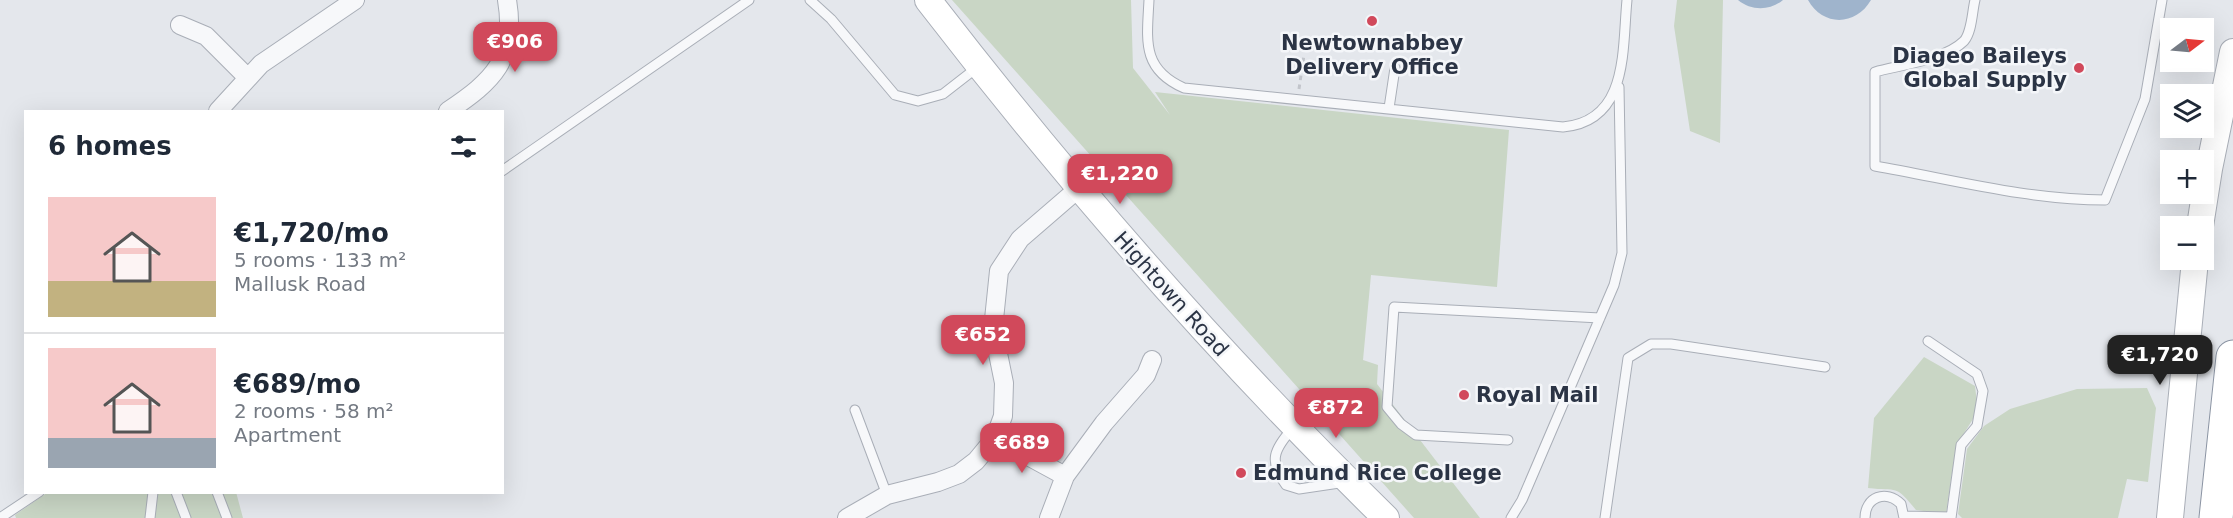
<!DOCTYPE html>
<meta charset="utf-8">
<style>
body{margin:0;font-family:"DejaVu Sans",sans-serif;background:#f2f2f3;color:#1f2937;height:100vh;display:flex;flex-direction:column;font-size:22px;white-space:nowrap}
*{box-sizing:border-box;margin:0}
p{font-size:20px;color:#747a83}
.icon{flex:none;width:33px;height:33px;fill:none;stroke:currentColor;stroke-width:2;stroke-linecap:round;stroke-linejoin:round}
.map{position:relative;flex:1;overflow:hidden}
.drawer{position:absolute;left:24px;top:110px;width:480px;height:384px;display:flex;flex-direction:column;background:#fff;border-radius:0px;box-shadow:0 6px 24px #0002}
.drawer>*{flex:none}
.needle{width:39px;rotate:74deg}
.fabs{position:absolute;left:2160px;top:18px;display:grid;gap:12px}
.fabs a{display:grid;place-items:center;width:54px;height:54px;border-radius:0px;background:#fff;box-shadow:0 6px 24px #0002;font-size:30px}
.price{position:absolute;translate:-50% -51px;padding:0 14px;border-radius:12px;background:#d1495b;color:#fff;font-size:20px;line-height:39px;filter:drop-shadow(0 2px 3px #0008)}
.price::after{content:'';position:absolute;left:50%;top:36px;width:18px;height:14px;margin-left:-9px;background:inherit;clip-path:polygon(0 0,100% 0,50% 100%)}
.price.selected{background:#222;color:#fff}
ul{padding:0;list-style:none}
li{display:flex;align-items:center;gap:18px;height:150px;padding:0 24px}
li+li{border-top:2px solid #e0e1e3}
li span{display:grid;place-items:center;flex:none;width:168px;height:120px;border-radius:0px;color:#555}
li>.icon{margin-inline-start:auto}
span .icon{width:72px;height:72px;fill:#fffc;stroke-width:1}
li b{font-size:26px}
h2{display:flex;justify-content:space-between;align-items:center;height:72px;padding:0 24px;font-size:26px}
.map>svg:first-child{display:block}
</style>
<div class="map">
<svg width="2233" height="518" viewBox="0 0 2233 518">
<rect width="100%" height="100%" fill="#e4e7ec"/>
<path fill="#c9d6c5" d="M952 0H1131L1133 68 1170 115 1155 92 1509 130 1497 287 1371 275 1363 360 1378 365 1377 384 1480 518H1414Z
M1677 0H1723L1720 143 1690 131 1674 26Z
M1924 357 1975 386 1978 411 1956 446 1946 514 1916 510C1894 483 1899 492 1868 488L1874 418Z
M2147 388 2156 408 2148 482 2127 479 2118 518H1962L1958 514 1967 449 1984 426 2010 409 2077 389Z
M48 492H236L243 518H16L15 515Z"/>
<path fill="#9fb4cc" d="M1738 0H1783C1770 11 1751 11 1738 0Z
M1808 0H1871C1856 26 1823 27 1808 0Z"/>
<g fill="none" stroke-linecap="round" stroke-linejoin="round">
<defs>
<path id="service" d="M810 0 831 19 895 95 918 101 943 94 979 66
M1149 0C1147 40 1141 69 1184 88L1563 127C1629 121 1622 50 1627 0
M1975 0C1972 12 1972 32 1964 41 1945 60 1900 65 1875 72V166C1950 179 2028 200 2105 200L2145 99 2162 0
M1389 108 1395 68
M502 171 749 0
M1928 341 1977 374 1983 391 1977 426 1961 445 1951 518
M855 410 887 495
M1293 428C1274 449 1268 461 1286 485L1299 489 1346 482
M1508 440 1416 435 1401 424 1387 407 1394 307 1600 318
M176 492 186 518
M217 492 227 518
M1904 516 1951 517
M0 518 39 492
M150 518 153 492
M1511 518 1522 500 1614 285 1622 253 1619 87
M1605 518 1628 358 1651 344H1671L1825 367
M1865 518C1865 497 1886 489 1901 504L1904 518"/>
<path id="minor" d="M180 25 206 36 248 78
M218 111 261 64 355 0
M448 111C493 81 517 59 507 0
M995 438 1065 476
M847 518 887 495 938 482 959 474 976 461 995 438 1003 416 1004 383 993 329 999 271 1020 239 1079 188
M1049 518 1065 476 1104 423 1146 375 1152 360"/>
<path id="secondary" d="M928 0C1069 183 1220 356 1386 518
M2200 226 2209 169 2233 52
M2170 518 2195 260"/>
<path id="motorway" d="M2216 518 2233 357"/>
</defs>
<use href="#service" stroke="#a9aeb7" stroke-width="11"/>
<use href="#minor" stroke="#a9aeb7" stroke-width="20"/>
<use href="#secondary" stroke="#a9aeb7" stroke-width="28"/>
<use href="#motorway" stroke="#8b94a3" stroke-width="35"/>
<path stroke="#c2c5cb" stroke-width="3" stroke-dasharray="4.5 4.5" stroke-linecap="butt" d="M1299 89 1304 55"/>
<use href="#service" stroke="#f7f8fa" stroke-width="9"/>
<use href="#minor" stroke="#f7f8fa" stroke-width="18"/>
<use href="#secondary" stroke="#fff" stroke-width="26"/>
<use href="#motorway" stroke="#fff" stroke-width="33"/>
</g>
<g fill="#d1495b" stroke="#f4f6f9" stroke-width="2">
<circle cx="1372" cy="21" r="6"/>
<circle cx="2079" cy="68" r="6"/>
<circle cx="1464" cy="395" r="6"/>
<circle cx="1241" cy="473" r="6"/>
</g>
<g text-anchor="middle" stroke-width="5" stroke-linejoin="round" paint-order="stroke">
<g font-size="21" font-weight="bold" fill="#2b3445" stroke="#f4f6f9" text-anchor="start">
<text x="1372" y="50" text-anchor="middle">Newtownabbey<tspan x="1372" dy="24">Delivery Office</tspan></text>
<text x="2067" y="63" text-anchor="end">Diageo Baileys<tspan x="2067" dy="24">Global Supply</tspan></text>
<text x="1476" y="402">Royal Mail</text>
<text x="1253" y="480">Edmund Rice College</text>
</g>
<g font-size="21" fill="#2b3445" stroke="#f4f6f9">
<text transform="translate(1171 294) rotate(48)" y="7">Hightown Road</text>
</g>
</g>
</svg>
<div class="fabs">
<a><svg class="needle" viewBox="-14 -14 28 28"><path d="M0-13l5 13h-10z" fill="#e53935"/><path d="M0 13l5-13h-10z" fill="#747a83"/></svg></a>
<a><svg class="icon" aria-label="layers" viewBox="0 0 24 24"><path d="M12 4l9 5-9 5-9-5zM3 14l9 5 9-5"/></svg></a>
<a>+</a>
<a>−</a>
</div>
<b class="price" style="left:515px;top:73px">€906</b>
<b class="price" style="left:1120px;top:205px">€1,220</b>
<b class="price" style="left:983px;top:366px">€652</b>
<b class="price selected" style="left:2160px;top:386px">€1,720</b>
<b class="price" style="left:1336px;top:439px">€872</b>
<b class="price" style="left:1022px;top:474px">€689</b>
<section class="drawer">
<h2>6 homes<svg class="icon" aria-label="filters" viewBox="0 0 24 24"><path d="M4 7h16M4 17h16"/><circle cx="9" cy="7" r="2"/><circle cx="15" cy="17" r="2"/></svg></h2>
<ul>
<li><span style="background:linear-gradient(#f6c9c9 70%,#c2b280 0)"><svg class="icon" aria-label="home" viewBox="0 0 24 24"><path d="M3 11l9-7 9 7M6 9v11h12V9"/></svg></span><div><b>€1,720/mo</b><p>5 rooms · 133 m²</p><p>Mallusk Road</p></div></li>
<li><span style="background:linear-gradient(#f6c9c9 75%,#9aa5b1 0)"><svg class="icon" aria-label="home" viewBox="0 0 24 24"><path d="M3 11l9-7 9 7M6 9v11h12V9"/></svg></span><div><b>€689/mo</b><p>2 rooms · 58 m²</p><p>Apartment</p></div></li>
</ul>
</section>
</div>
